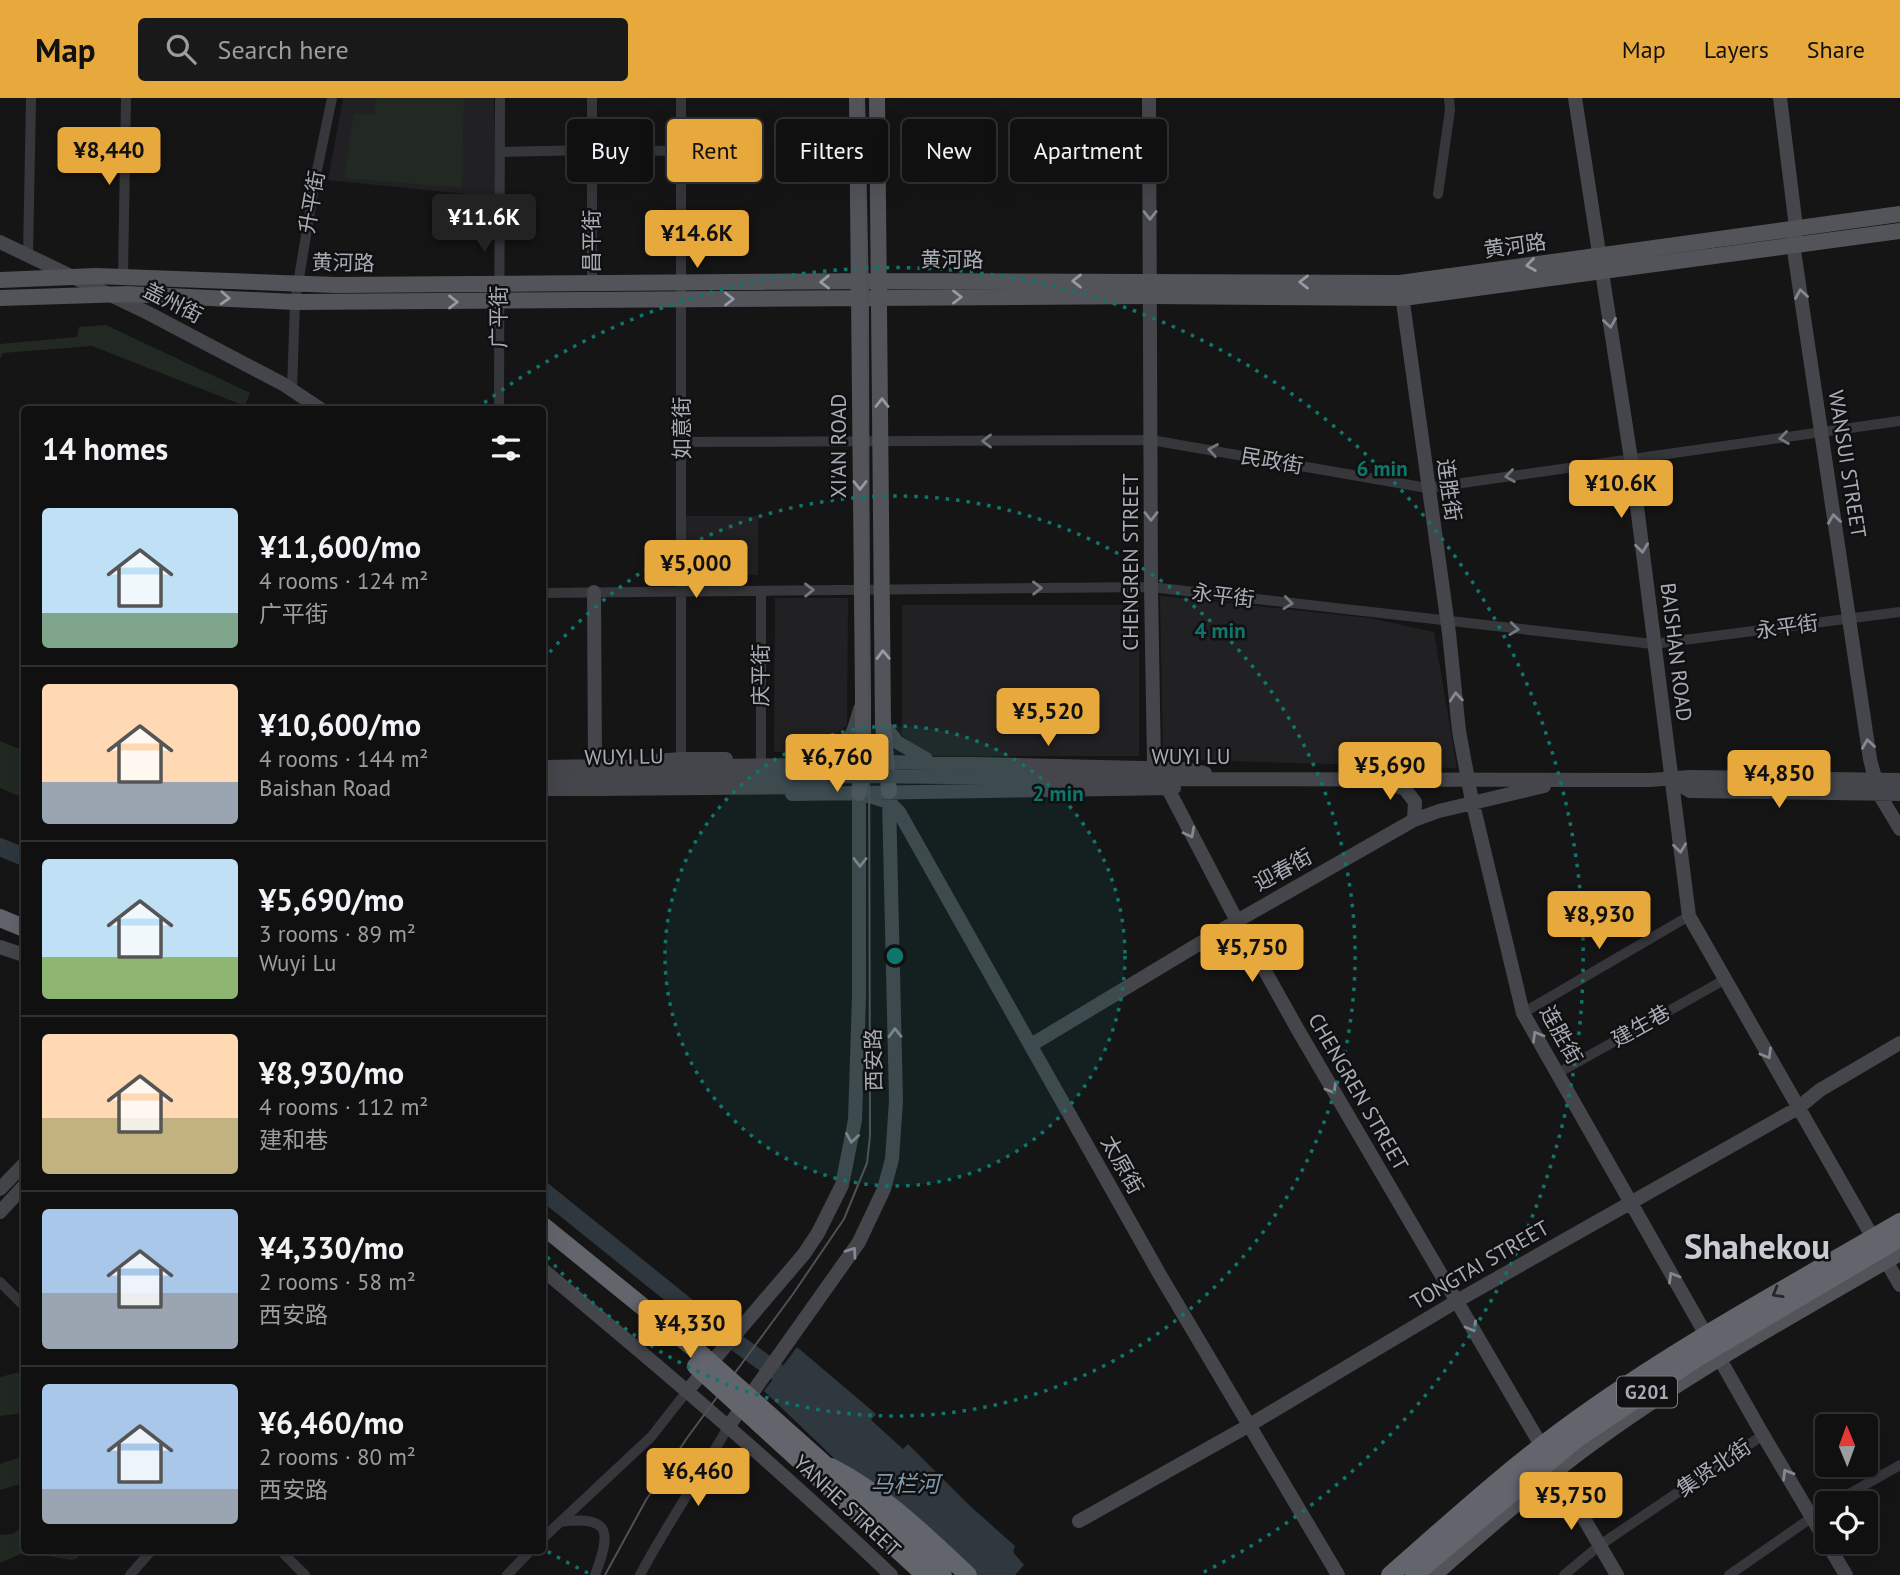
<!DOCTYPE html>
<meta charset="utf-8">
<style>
body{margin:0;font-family:"PT Sans","Noto Sans SC",sans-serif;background:#191919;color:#f1f3f6;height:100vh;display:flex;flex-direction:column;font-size:26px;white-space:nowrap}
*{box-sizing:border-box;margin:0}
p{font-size:23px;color:#9c9d9f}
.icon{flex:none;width:38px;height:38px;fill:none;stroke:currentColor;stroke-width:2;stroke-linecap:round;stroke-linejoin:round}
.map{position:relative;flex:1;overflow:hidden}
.panel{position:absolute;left:21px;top:308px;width:525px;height:1148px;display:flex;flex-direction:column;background:#101010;border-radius:7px;box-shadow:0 7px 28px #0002,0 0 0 2px #303030}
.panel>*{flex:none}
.banner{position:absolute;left:567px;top:21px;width:665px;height:63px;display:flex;gap:14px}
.needle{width:46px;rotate:359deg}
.tools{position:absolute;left:1815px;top:1316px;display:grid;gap:14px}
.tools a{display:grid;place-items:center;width:63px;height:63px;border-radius:7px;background:#101010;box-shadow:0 7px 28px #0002,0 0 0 2px #303030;font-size:35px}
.price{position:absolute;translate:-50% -60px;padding:0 16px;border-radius:7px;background:#e7a83c;color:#111;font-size:23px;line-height:46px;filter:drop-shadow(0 2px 4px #0008)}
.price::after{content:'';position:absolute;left:50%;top:42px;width:21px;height:16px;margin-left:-10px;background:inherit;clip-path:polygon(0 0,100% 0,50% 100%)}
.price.active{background:#222;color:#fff}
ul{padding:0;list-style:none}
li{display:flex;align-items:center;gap:21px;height:175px;padding:0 21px}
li+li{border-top:2px solid #303030}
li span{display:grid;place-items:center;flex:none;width:196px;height:140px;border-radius:7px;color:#555}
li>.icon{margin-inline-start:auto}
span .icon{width:84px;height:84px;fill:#fffc;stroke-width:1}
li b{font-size:30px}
h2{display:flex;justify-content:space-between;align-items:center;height:84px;padding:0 21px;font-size:30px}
.tag{padding:0 24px;border-radius:7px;background:#101010;box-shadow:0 7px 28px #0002,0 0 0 2px #303030;font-size:24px;line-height:63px}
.tag.active{background:#e7a83c;color:#111}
header{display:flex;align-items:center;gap:42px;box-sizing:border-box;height:98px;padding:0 35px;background:#e7a83c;color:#111}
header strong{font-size:33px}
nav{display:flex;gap:38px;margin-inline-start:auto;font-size:24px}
.search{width:490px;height:63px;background:#191919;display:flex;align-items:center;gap:18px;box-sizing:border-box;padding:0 24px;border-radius:7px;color:#9c9d9f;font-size:26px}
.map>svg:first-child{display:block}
</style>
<header>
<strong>Map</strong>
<div class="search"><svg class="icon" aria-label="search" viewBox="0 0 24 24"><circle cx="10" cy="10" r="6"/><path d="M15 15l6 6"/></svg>Search here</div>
<nav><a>Map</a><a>Layers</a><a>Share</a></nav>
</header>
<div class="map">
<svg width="1900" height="1477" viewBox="0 0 1900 1477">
<rect width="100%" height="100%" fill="#151516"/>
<path fill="#212123" d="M343 0H494L496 99 328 82Z
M686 418H758V477L686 478Z
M1160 498 1370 520 1434 534 1457 670 1163 661Z
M775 500H848L847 627 818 654H774Z
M902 507H1139V658H928L902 637Z"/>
<path fill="#212922" d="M377 0H464L462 90 344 80 354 15 374 17Z
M106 227 250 295 245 308 92 248 3 255 0 261V246L77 239 79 229Z
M0 643 24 653V700L0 690Z
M24 1273V1315L0 1318V1279Z
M24 1358V1385L0 1392V1366Z
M24 1429V1452L82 1453 77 1461 71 1462 25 1454 0 1465V1437L12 1436Z"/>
<path fill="#2f383e" d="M797 1249 876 1316 871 1322 903 1351 908 1346 969 1407 1015 1448 1013 1454 1024 1467 1015 1477H956L764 1293Z"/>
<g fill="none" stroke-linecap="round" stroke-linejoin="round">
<path stroke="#2f383e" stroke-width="18" d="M0 749 24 759
M542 1092 691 1212 777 1274"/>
<path stroke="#36373b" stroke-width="10" d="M592 0V188
M681 0V661
M500 54 592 52 681 53
M1438 96 1450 12 1449 0
M28 157 31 0
M123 178 126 0
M292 292 295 204 316 77 332 0
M499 312 500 0
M682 344 1151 342 1427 390 1900 323
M761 493V661
M542 495 1151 489 1653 546 1900 514
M1523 915 1689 818
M1558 975 1724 882
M0 1184 24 1208
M1833 1405 1900 1367
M560 1424C612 1417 611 1435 595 1477
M542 1441 651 1339 688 1292
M280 1452 305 1477
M130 1477 152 1452
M507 1477 531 1452
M640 1477C667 1426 700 1379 728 1329
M1564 1477 1600 1447 1763 1337
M1729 1477 1827 1409"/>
<path stroke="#44464b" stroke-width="14" d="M1149 0 1151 489 1154 664 1237 823 1298 932 1617 1477
M1575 0 1631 361 1689 818 1900 1187
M1780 0 1796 129 1793 146 1870 661 1879 696 1900 731
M0 144 148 215 283 286 322 312
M1401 190 1449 535 1459 633 1471 698 1523 915 1763 1337 1846 1477
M594 494 595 669
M883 626 897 644 926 661
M825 659C849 652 854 634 860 611
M799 662 1186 671 1205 675
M656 663 681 661H726
M542 669 608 668
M1132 681 1650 682 1690 679 1900 682
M1672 682 1690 693 1900 696
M1388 685 1405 691 1415 704 1414 722
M542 691H604
M859 695 889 704 899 714 1160 1177 1338 1477
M792 696 1174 690
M0 849 24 857
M1031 947 1237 823 1414 722 1439 713 1544 688
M0 1091 24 1066
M0 1114 24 1088
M542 1171C661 1270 779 1370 891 1477
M688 1292 804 1156 818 1135 842 1087 855 1022 859 899V695
M728 1329 859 1144 884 1091 892 1061 896 1003 889 700
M1079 1423 1248 1328 1457 1203 1798 1010 1820 992 1900 945"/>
<path stroke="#52545a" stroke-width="16" d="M857 0 863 597V662L859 695
M877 0 883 626 889 693
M0 182 96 178 336 187 881 183 1400 185 1900 116
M0 200 127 196 295 204 1151 198 1403 200 1900 133
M1434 1477C1482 1435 1529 1393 1580 1354 1680 1279 1791 1218 1900 1155"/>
<path stroke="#62656c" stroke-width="18" d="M0 820 24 830
M831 1369C884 1396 925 1437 968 1477
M1390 1477C1447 1427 1504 1375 1565 1330 1671 1252 1787 1190 1900 1124
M1414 1477 1575 1342 1697 1260 1900 1140"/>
<path stroke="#4f5156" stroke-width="2" d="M605 1477 646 1402 687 1340 793 1196 844 1121 867 1065 870 1038 868 200 864 0"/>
<path stroke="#44464b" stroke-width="14" d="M595 669 808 667 834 673
M542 682 855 678 1132 681
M594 691 807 689 827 685"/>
<path stroke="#62656c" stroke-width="18" d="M542 1127 701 1256 821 1363 943 1477
M696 1268 925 1477"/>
</g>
<defs><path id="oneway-chevron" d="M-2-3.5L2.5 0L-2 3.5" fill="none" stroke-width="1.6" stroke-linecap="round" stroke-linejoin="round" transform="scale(1.75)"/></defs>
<g stroke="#848891">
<use href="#oneway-chevron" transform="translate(1150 117) rotate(90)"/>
<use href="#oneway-chevron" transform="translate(1801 196) rotate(-99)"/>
<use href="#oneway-chevron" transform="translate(1610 225) rotate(81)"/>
<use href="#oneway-chevron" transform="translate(1151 418) rotate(90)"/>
<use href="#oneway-chevron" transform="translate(1834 421) rotate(-98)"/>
<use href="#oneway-chevron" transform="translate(1642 450) rotate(83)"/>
<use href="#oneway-chevron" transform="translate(1456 599) rotate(-95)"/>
<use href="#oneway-chevron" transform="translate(1868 646) rotate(-98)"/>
<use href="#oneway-chevron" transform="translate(1190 735) rotate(62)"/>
<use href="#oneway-chevron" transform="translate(1680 750) rotate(83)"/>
<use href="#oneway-chevron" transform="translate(860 764) rotate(90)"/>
<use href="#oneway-chevron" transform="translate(895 935) rotate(-91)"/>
<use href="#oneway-chevron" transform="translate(1537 938) rotate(-120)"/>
<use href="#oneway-chevron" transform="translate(1767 956) rotate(60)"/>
<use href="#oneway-chevron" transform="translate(1332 991) rotate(60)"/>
<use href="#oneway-chevron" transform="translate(852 1040) rotate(99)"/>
<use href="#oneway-chevron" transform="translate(852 1154) rotate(-55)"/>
<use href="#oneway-chevron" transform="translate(1673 1179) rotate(-120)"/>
<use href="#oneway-chevron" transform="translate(1472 1229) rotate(60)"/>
<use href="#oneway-chevron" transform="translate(1787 1376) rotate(-121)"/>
</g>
<g stroke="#969aa4">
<use href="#oneway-chevron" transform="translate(1531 167) rotate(172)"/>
<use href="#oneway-chevron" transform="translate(1077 183) rotate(180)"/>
<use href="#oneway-chevron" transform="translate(825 184) rotate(179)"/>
<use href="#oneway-chevron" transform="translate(1304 184) rotate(-180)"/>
<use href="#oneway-chevron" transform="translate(957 199)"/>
<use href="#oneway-chevron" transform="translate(225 200) rotate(3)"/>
<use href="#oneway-chevron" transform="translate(729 201)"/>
<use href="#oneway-chevron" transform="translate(453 204)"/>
<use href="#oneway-chevron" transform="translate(882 305) rotate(-90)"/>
<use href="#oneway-chevron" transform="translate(860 387) rotate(90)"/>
<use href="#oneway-chevron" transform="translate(883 557) rotate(-91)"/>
</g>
<g stroke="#74777f">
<use href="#oneway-chevron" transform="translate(1784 340) rotate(172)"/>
<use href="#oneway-chevron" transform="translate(987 343) rotate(180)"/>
<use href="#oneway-chevron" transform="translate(1213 352) rotate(-170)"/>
<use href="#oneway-chevron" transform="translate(1510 378) rotate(172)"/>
<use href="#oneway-chevron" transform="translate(1037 490) rotate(-1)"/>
<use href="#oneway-chevron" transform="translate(809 492) rotate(-1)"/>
<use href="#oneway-chevron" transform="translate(1288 505) rotate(7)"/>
<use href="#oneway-chevron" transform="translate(1514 531) rotate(7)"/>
</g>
<use stroke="#242528" href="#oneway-chevron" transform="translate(1777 1195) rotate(150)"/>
<circle cx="895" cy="858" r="230" fill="#0f766e" fill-opacity=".12"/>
<g fill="none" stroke="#0f766e" stroke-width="3.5" stroke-dasharray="3.5 7">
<circle cx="895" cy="858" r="230"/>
<path d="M543 562A460 460 0 1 1 543 1154"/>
<path d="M588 1475A689 689 0 0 1 545 1452M476 311A689 689 0 1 1 1202 1475"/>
</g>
<g text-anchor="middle" stroke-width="5" stroke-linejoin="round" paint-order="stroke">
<rect fill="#101011" stroke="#7a7d84" stroke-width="2" x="1617" y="1278.5" width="60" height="31" rx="5"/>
<g font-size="19" font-weight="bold" fill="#a7acb6">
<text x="1647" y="1301">G201</text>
</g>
<g font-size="21" fill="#a7acb6" stroke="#101011">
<text transform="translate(312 104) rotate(-80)" y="7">升平街</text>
<text transform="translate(592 143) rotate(-90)" y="7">昌平街</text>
<text transform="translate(1515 148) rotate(-8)" y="7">黄河路</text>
<text x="952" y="169">黄河路</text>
<text transform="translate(343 165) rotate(1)" y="7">黄河路</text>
<text transform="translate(173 205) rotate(27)" y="7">盖州街</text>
<text transform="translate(499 219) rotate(-90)" y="7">广平街</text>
<text transform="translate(682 330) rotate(-90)" y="7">如意街</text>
<text transform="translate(839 348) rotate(-90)" y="7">XI'AN ROAD</text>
<text transform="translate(1272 363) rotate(10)" y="7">民政街</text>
<text transform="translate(1847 366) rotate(81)" y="7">WANSUI STREET</text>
<text transform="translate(1449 392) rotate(82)" y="7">连胜街</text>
<text transform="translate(1131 464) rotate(-90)" y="7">CHENGREN STREET</text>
<text transform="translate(1223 498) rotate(7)" y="7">永平街</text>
<text transform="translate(1787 529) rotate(-8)" y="7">永平街</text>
<text transform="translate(1676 554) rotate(83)" y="7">BAISHAN ROAD</text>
<text transform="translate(761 577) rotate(-90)" y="7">庆平街</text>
<text transform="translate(624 659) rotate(-1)" y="7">WUYI LU</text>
<text x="1191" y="666">WUYI LU</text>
<text transform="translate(1283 772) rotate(-29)" y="7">迎春街</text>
<text transform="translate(1641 928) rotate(-29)" y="7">建生巷</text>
<text transform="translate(1561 937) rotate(61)" y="7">连胜街</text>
<text transform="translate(874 962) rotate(-91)" y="7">西安路</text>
<text transform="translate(1358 994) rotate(60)" y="7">CHENGREN STREET</text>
<text transform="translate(1122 1067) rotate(61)" y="7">太原街</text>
<text transform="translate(1480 1167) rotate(-30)" y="7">TONGTAI STREET</text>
<text transform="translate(1714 1370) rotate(-34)" y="7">集贤北街</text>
<text transform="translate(847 1408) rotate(43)" y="7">YANHE STREET</text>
</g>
<g font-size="23" font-style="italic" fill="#809aaf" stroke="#101011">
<text x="905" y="1394">马栏河</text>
</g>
<g font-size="35" font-weight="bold" fill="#c8cbd2" stroke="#101011">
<text x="1757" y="1161">Shahekou</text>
</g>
</g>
<circle cx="895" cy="858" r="10" fill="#0f766e" stroke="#101011" stroke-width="3.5"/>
<g font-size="21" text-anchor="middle" font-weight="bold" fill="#0f766e" stroke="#101011" stroke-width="5" stroke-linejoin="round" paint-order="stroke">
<text x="1382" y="378">6 min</text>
<text x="1220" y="540">4 min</text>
<text x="1058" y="703">2 min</text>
</g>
</svg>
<div class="tools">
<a><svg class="needle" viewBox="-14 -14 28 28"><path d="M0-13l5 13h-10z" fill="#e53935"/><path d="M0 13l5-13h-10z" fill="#9c9d9f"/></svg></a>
<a><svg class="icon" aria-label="locate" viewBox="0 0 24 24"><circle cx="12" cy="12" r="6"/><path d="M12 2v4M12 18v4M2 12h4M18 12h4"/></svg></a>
</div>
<b class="price" style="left:109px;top:89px">¥8,440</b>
<b class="price active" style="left:484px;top:156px">¥11.6K</b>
<b class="price" style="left:697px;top:172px">¥14.6K</b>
<b class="price" style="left:1621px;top:422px">¥10.6K</b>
<b class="price" style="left:696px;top:502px">¥5,000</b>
<b class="price" style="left:1048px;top:650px">¥5,520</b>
<b class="price" style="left:837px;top:696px">¥6,760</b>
<b class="price" style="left:1390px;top:704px">¥5,690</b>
<b class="price" style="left:1779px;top:712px">¥4,850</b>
<b class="price" style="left:1599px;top:853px">¥8,930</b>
<b class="price" style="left:1252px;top:886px">¥5,750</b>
<b class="price" style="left:690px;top:1262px">¥4,330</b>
<b class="price" style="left:698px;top:1410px">¥6,460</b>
<b class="price" style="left:1571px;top:1434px">¥5,750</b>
<div class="banner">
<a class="tag">Buy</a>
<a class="tag active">Rent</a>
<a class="tag">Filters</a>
<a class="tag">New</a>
<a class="tag">Apartment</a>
</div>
<section class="panel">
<h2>14 homes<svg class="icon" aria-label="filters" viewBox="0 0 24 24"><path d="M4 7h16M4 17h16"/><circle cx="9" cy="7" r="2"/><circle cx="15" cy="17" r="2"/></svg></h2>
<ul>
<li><span style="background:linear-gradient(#bfe0f5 75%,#7fa58c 0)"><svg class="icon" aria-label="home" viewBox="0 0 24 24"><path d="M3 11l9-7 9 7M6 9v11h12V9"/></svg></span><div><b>¥11,600/mo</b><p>4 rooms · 124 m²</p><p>广平街</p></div></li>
<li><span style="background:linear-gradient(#ffd9b3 70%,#9aa5b1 0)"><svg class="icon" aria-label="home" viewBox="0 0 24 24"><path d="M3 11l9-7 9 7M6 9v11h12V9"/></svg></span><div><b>¥10,600/mo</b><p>4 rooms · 144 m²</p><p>Baishan Road</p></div></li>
<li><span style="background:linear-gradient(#bfe0f5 70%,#8fb573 0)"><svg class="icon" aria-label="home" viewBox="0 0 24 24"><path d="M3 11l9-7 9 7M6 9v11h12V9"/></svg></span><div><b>¥5,690/mo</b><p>3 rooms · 89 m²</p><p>Wuyi Lu</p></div></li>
<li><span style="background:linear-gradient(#ffd9b3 60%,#c2b280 0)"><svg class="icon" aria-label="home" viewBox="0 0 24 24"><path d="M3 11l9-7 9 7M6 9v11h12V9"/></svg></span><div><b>¥8,930/mo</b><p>4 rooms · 112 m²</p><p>建和巷</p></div></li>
<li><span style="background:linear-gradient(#a9c7e8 60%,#9aa5b1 0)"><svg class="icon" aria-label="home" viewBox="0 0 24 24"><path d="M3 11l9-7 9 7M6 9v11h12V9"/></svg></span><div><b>¥4,330/mo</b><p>2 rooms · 58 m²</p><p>西安路</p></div></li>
<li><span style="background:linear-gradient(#a9c7e8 75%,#9aa5b1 0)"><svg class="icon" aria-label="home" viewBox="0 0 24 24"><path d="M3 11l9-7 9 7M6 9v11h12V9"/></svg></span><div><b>¥6,460/mo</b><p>2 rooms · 80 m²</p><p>西安路</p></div></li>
</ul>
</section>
</div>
